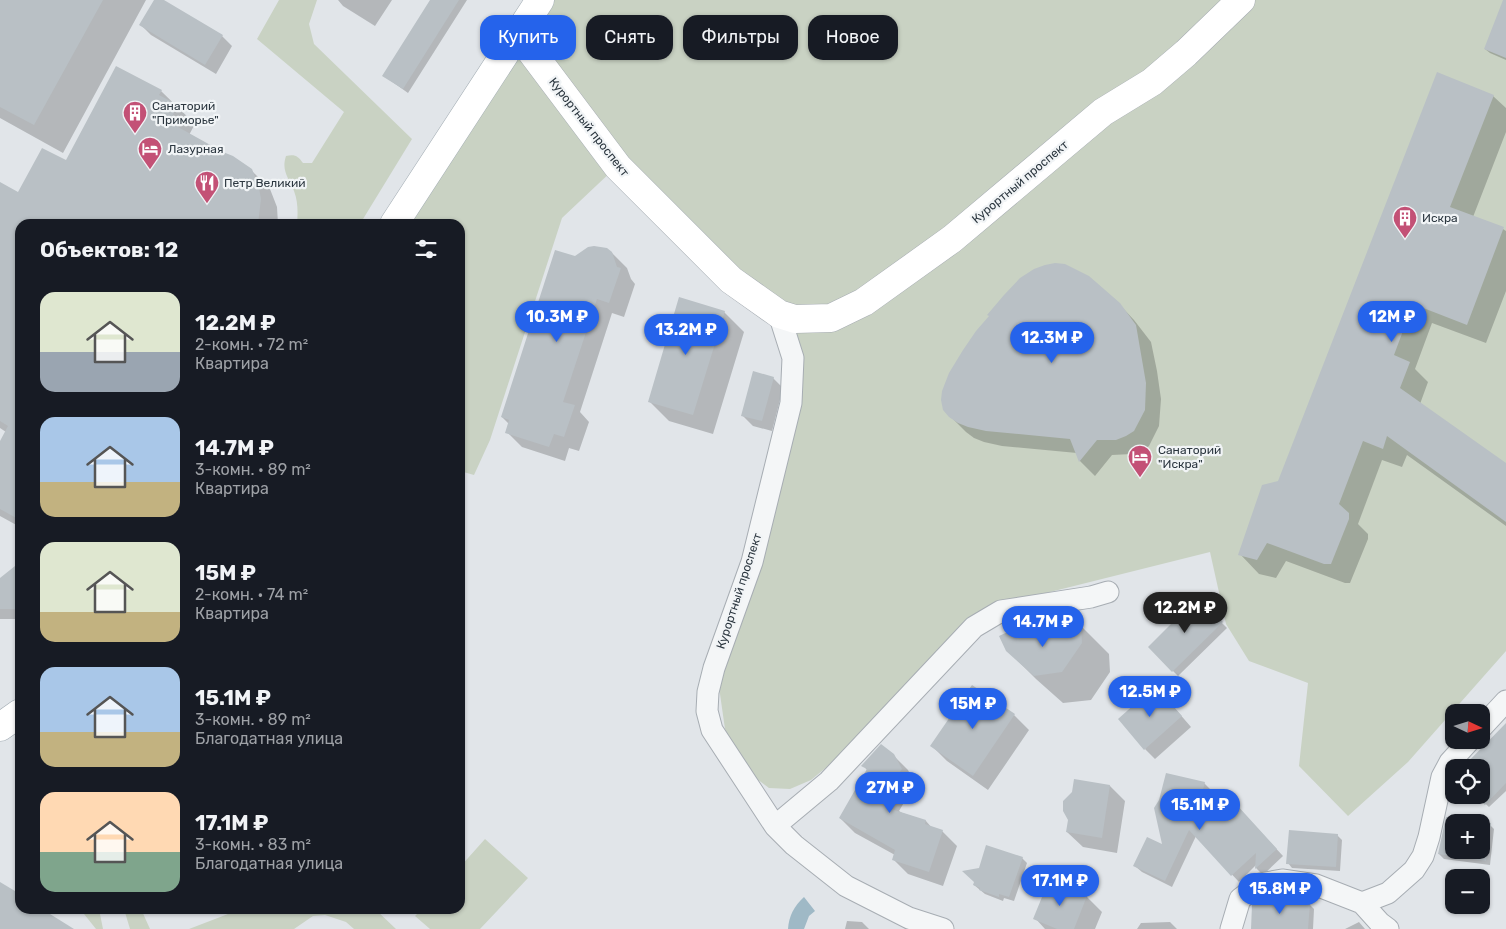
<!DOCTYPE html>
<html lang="ru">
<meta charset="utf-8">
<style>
body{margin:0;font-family:Rubik,sans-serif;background:#242831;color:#f1f3f6;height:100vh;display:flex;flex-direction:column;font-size:19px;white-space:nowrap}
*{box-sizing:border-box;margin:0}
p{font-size:16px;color:#9ea1a6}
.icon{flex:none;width:28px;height:28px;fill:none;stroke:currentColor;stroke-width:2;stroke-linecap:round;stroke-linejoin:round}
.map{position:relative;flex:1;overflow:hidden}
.side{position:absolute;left:15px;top:219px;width:450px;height:695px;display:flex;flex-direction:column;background:#171b24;border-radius:15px;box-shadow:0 1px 4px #0004}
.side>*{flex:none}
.banner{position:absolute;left:480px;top:15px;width:475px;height:45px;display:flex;gap:10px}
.needle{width:32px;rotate:94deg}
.tools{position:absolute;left:1445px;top:704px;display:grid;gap:10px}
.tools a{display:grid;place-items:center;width:45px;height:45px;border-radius:10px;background:#171b24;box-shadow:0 1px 4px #0004;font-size:25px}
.price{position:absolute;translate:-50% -42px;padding:0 11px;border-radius:18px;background:#2563eb;color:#fff;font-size:16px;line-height:32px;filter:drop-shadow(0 1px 2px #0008)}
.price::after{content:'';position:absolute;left:50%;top:30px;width:15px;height:11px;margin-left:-8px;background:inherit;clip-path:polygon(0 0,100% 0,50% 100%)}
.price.current{background:#222;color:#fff}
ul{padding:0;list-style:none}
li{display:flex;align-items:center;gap:15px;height:125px;padding:0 25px}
li span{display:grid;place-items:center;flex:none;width:140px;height:100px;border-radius:15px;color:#555}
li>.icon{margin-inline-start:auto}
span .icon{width:60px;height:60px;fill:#fffc;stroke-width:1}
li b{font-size:21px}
h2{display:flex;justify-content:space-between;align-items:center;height:60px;padding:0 25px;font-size:21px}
.pill{padding:0 18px;border-radius:15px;background:#171b24;box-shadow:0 1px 4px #0004;font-size:18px;line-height:45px}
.pill.current{background:#2563eb;color:#fff}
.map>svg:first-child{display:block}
</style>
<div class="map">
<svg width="1506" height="929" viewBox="0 0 1506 929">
<rect width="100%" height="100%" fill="#e1e5e9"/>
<path fill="#c9d2c3" d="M279 0H317L309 24 314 44 412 139 360 224H297C298 213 298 201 294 191 289 178 281 171 286 156 295 154 298 156 303 163H312L344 112 257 39Z
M545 0H1506V651L1408 762 1348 816 1299 766 1308 683 1249 661 1226 624 1210 552 1002 604 834 761 811 780 790 789 769 788 745 770 725 729 719 687 793 404 783 318 614 169 562 218 490 440 474 475 460 471V224H395Z
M485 839 528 878 480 929H430L415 916 422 909H460V867Z
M80 909H99L103 929H96Z
M124 909H141L150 929H130Z
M241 909H375L396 929H354L346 922 325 915 313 916 294 929H189Z"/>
<path fill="#9fb9c6" d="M804 897 815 911 809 916 804 929H788C789 916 794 906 804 897Z"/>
<path fill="#0003" d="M0 0H146L63 153 0 118Z
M155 0H162L222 36 232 46 216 74 151 35 141 25Z
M338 0H392L375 26 343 6Z
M432 0H467L408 93 384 76Z
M1506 22V60L1490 53 1485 49Z
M161 91 195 124 189 135 251 170 270 189 277 207 278 224H20V527L0 516V444L6 432 0 428V183L19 194 66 162Z
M1493 96 1506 108V132L1473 217 1503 229 1506 231V291L1486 343 1432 323 1415 369 1428 382 1420 404 1506 465V526L1407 455 1402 467 1382 460 1358 524 1368 534V539L1350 583H1345L1286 561 1276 578 1259 574 1240 554Z
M612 253 627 268 631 279 635 284 624 317 612 313 580 412 589 422 579 451 569 448 565 461 522 447 507 432 509 424 502 417 576 258Z
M1119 304 1134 320 1151 342 1157 371 1161 399 1159 426 1149 446 1141 451 1132 454 1112 455 1095 476 1080 461 1077 453 1002 446 984 442 974 438 966 432 950 416Z
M724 312 744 332 713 434 669 421 649 401Z
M773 378 783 388 772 431 753 426 743 416Z
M20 564V619H0V580Z
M1198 599 1227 628 1178 676 1149 647Z
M1081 626 1109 654 1110 672 1091 700 1063 703 1036 679 1007 650Z
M1165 697 1191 727 1155 759 1145 749Z
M1014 715 1029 730 988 790 947 761 932 746Z
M1506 725V791L1489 807 1476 795H1481Z
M893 755 908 770 915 784 899 811 902 813 926 821 932 828 942 831 957 846 943 886 908 874 894 860 895 855 855 833 840 818 867 770 863 765Z
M1075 781 1110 786 1125 801 1117 853 1083 847 1067 832Z
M1204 783 1211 790 1204 817 1243 813 1283 856 1263 875 1256 868V865L1239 882 1196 836 1172 887 1142 872 1135 866 1163 846Z
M1447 818 1480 822H1454V850H1481L1489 824 1494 829 1490 865 1444 859 1439 854Z
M1337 835 1342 840 1340 871 1292 868 1288 863Z
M1022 858 1027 863 1014 901 1004 898 1003 901 985 894 974 885Z
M1050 882 1087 897 1102 912 1095 929H1045L1035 918Z
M1481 894 1486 899 1481 904Z
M1310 905 1314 909 1313 929H1252Z
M1471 905H1480L1475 910Z
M847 921 862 922 869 929H845Z
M1170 922 1177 929H1137L1141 923Z
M1359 922 1365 929H1345Z"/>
<path fill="#b9c0c5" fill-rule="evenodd" d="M0 0H103L34 125 0 107Z
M154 0H164L223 35 205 65 139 25Z
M430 0H459L403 89 382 76Z
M1503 0H1506V58L1484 49Z
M116 66 162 90 159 95 178 105 169 122 223 152 233 156 252 169 259 188 261 199 258 224H20V520L0 509V441L8 426 0 421V182L18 192 42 148 66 160Z
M1437 72 1494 95 1450 207 1504 227 1467 325 1413 304 1394 355 1410 362 1400 388 1506 463V522L1387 436 1383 449 1363 441 1339 504 1349 513V519L1331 564H1324L1267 543 1257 560 1238 555 1262 485 1278 481Z
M594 246 607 248 612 252 617 267 621 268 609 303 597 299 563 402 575 405 564 437 554 434 549 447 505 433 509 420 501 417 555 250 575 256 588 247Z
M1055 263 1065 264 1089 276 1120 303 1136 325 1146 383 1145 410 1134 431 1126 436 1116 440H1097L1079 462 1070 439 986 431 968 427 958 423 949 417 943 410 941 400 942 391 949 373 963 350 976 331 989 316 987 315 1004 295 1020 278 1034 269 1045 265Z
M679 297 725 311 693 415 648 402Z
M753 371 774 377 762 421 741 416Z
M20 562V609H0V578Z
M1198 597 1223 622 1172 672 1148 647Z
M1081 625 1082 643 1062 672 1034 676 1006 651 999 636 1014 629Z
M972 685 1015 714 973 776 930 746Z
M1155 686 1182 716 1144 750 1118 719Z
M1506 723V783L1485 805 1474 795H1481V768H1462Z
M881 744 894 754 902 769 884 797 892 802 888 808 926 820 925 824 943 830 929 872 892 860 895 850 839 818 867 769 861 766Z
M1166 773 1205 782 1196 817 1230 810 1236 804 1277 849 1255 869 1256 853 1231 876 1189 830 1165 881 1133 866 1147 837 1162 844 1154 808 1159 800Z
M1074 779 1110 785 1102 838 1066 832 1068 820 1063 811V801L1072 792Z
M1446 817 1491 823 1486 861 1438 854ZM1454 822H1481V850H1454Z
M1289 830 1338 834 1336 867 1286 864Z
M986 845 1023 857 1009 897 999 894V897L979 890 980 888 973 885 974 882 962 871 979 868Z
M1049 880 1087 896 1074 929H1057L1033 919Z
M0 882 20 894V909H42L74 929H0Z
M1260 900 1310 903 1308 929H1251L1252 905Z"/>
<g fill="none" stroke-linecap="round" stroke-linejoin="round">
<defs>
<path id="street" d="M779 314 793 358 791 403 752 562 714 668 708 692 707 711 712 730 775 826 794 845 846 886 909 918 943 929
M1481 728 1506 701
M775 826 829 781 974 627 1001 611 1091 597 1108 592
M1362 903 1388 893 1414 870 1423 856 1429 837 1442 777 1450 762 1470 740
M1231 929 1240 899 1260 884 1282 880 1316 885 1362 903 1380 923 1388 929"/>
<path id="secondary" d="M518 34 618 167 731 280 779 314 795 319 831 318 864 302 952 239 1103 112 1152 82 1186 53 1241 0"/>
<path id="primary" d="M394 224 540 0
M0 727 20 713"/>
</defs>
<use href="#street" stroke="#a7adb3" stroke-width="23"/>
<use href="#secondary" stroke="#a7adb3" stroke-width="29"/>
<use href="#primary" stroke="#a2acb3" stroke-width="29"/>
<use href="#street" stroke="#f4f6f7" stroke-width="21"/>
<use href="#secondary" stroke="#fff" stroke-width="28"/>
<use href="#primary" stroke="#fff" stroke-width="28"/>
</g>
<defs>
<symbol id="building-pin" viewBox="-11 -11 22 30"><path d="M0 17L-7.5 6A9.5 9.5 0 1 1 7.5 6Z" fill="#c35176" stroke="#f1f4f6"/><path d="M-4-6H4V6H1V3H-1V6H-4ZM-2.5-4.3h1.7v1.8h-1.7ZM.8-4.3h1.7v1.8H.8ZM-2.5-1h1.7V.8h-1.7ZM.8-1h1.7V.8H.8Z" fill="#fff"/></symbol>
<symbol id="hotel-pin" viewBox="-11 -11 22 30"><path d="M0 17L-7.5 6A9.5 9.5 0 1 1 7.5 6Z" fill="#c35176" stroke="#f1f4f6"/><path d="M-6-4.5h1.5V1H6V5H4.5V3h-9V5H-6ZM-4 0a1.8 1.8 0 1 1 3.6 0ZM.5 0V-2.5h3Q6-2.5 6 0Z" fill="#fff"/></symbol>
<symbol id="restaurant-pin" viewBox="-11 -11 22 30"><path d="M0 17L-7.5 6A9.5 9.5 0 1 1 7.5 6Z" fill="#c35176" stroke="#f1f4f6"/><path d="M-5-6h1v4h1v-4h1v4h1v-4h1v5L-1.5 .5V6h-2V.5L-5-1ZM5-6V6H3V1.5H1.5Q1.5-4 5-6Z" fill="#fff"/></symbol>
</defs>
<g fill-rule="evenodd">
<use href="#building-pin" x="121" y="99" width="28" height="38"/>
<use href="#hotel-pin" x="136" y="135" width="28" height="38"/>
<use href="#restaurant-pin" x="193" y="169" width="28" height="38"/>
<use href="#building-pin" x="1391" y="204" width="28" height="38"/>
<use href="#hotel-pin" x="1126" y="443" width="28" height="38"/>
</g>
<g text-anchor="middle" stroke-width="4.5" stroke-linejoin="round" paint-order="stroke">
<g font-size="12" fill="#2b363f" stroke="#f1f4f6" text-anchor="start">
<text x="152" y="110">Санаторий<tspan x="152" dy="14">"Приморье"</tspan></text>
<text x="168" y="153">Лазурная</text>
<text x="224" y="187">Петр Великий</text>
<text x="1422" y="222">Искра</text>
<text x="1158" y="454">Санаторий<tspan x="1158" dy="14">"Искра"</tspan></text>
</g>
<g font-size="12" fill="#2b363f" stroke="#f1f4f6">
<text transform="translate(589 127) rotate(52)" y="4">Курортный проспект</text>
<text transform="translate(1020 182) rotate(-40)" y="4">Курортный проспект</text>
<text transform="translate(739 591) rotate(-72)" y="4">Курортный проспект</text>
</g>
</g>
</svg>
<div class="tools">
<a><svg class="needle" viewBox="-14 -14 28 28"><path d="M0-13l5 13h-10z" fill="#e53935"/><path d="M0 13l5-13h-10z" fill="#9ea1a6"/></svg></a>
<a><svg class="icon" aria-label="locate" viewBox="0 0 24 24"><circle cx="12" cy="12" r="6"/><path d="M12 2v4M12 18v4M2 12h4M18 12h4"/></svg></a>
<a>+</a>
<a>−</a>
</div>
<b class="price" style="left:557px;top:343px">10.3M ₽</b>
<b class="price" style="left:1392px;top:343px">12M ₽</b>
<b class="price" style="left:686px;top:356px">13.2M ₽</b>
<b class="price" style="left:1052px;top:364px">12.3M ₽</b>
<b class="price current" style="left:1185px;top:634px">12.2M ₽</b>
<b class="price" style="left:1043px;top:648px">14.7M ₽</b>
<b class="price" style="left:1150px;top:718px">12.5M ₽</b>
<b class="price" style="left:973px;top:730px">15M ₽</b>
<b class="price" style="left:890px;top:814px">27M ₽</b>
<b class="price" style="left:1200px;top:831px">15.1M ₽</b>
<b class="price" style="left:1060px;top:907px">17.1M ₽</b>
<b class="price" style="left:1280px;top:915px">15.8M ₽</b>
<div class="banner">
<a class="pill current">Купить</a>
<a class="pill">Снять</a>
<a class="pill">Фильтры</a>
<a class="pill">Новое</a>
</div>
<section class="side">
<h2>Объектов: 12<svg class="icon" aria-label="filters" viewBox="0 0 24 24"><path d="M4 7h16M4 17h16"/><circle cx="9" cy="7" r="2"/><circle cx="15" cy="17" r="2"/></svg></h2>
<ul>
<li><span style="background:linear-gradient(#dfe7d0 60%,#9aa5b1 0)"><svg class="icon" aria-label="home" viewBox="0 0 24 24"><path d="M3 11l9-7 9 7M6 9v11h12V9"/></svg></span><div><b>12.2M ₽</b><p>2-комн. · 72 m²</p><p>Квартира</p></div></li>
<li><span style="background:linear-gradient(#a9c7e8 65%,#c2b280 0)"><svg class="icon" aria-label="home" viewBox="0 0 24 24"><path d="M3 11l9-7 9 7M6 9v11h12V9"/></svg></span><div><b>14.7M ₽</b><p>3-комн. · 89 m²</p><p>Квартира</p></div></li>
<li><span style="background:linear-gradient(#dfe7d0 70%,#c2b280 0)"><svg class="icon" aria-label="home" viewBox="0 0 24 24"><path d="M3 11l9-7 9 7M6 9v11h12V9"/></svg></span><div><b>15M ₽</b><p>2-комн. · 74 m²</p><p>Квартира</p></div></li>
<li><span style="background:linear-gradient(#a9c7e8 65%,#c2b280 0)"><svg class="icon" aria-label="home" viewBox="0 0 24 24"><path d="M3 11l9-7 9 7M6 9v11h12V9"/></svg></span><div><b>15.1M ₽</b><p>3-комн. · 89 m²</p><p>Благодатная улица</p></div></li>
<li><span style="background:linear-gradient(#ffd9b3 60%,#7fa58c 0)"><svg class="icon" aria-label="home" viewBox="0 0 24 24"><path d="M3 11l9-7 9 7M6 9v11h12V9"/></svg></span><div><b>17.1M ₽</b><p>3-комн. · 83 m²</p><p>Благодатная улица</p></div></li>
</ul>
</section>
</div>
